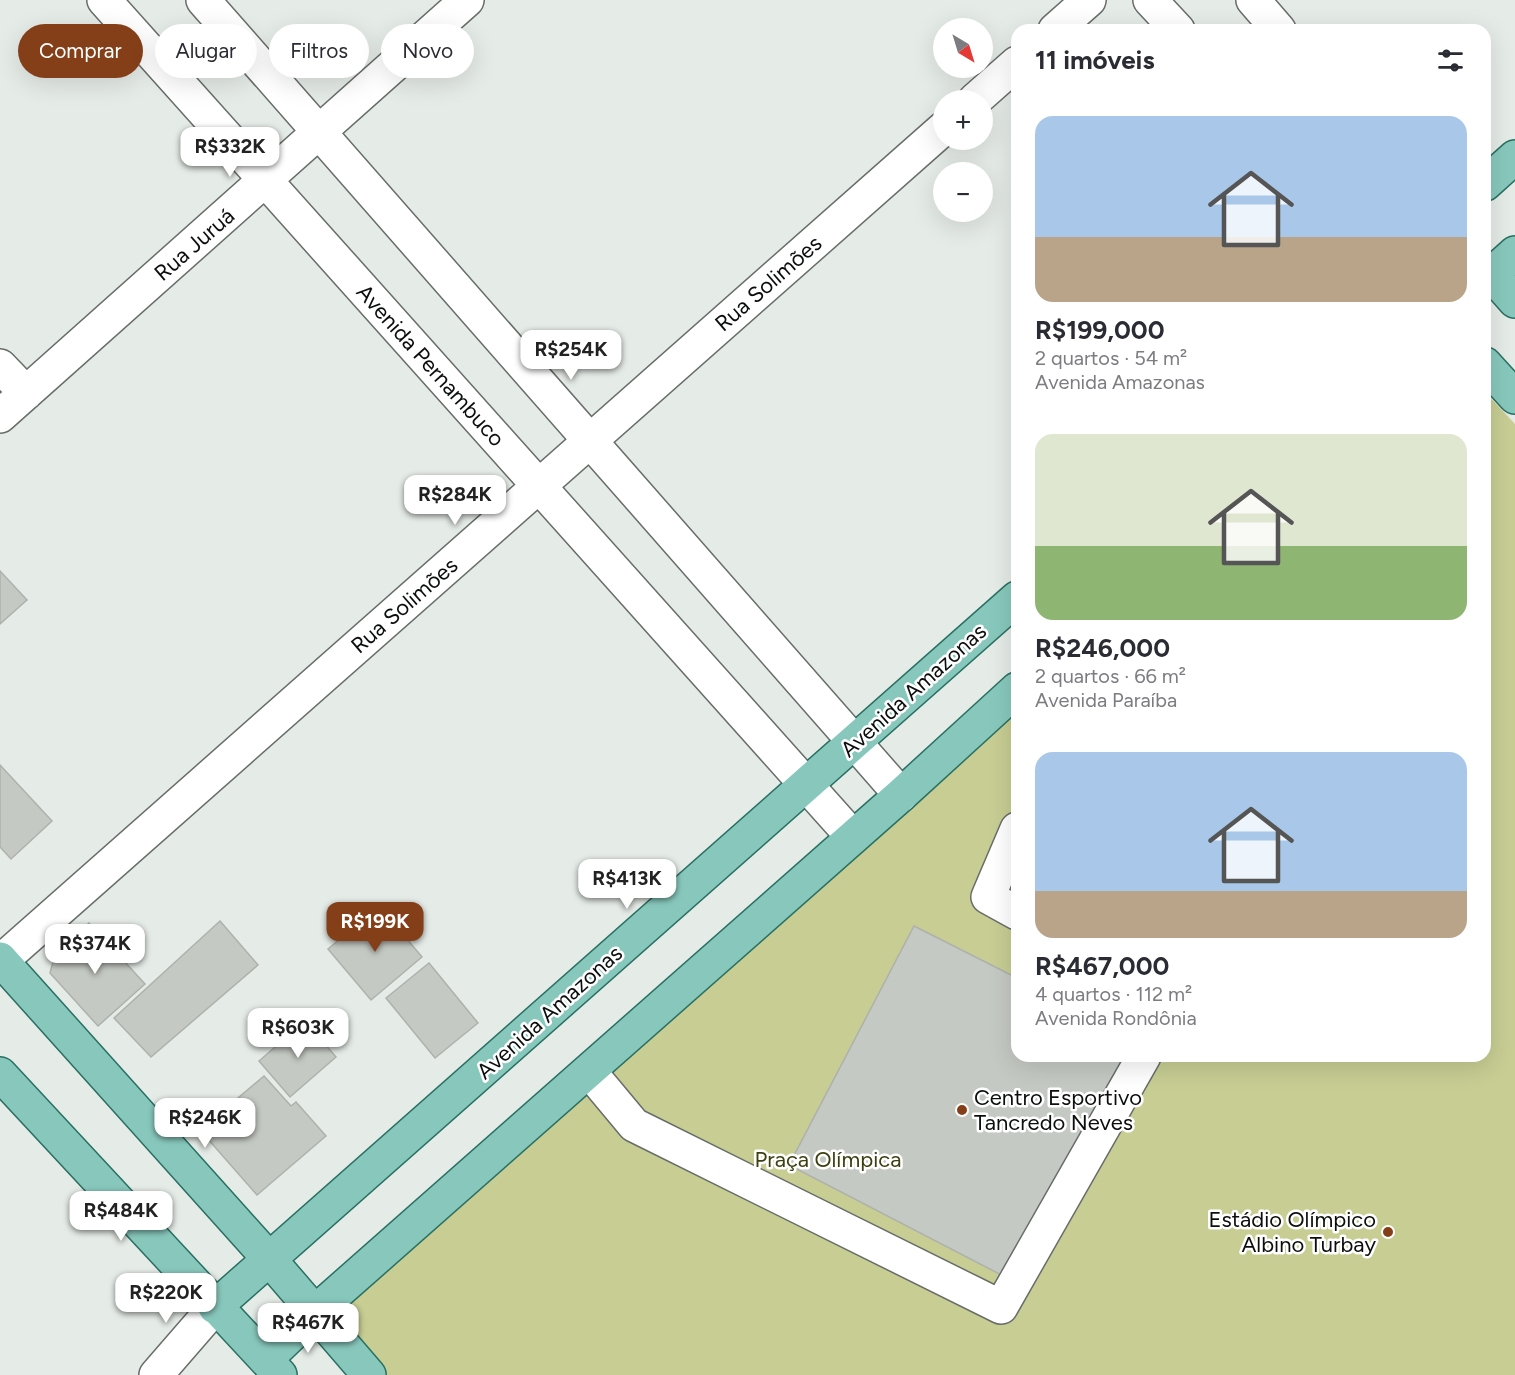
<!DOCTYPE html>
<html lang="pt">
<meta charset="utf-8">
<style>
body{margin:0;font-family:Figtree,sans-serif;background:#f2f2f3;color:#2b2b33;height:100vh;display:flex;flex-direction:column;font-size:22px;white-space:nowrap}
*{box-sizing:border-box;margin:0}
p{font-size:20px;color:#7c7c81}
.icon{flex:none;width:33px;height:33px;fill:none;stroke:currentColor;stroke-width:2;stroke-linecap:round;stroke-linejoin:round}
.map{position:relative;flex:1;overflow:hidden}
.side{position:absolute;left:1011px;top:24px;width:480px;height:1038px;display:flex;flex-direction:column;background:#fff;border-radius:18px;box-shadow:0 6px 24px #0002}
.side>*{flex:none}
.banner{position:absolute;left:18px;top:24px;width:570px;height:54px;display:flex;gap:12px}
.needle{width:39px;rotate:142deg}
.tools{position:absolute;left:933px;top:18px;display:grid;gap:12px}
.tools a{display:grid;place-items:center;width:60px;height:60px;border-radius:50%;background:#fff;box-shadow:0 6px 24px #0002;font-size:30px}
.price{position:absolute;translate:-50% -51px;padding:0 14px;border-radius:12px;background:#fff;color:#222;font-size:20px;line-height:39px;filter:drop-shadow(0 2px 3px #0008)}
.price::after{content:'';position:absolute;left:50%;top:36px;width:18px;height:14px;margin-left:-9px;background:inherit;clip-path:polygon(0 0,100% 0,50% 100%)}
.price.on{background:#853f18;color:#fff}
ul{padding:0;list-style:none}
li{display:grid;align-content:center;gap:12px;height:318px;padding:0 24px}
li span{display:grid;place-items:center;height:186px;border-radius:18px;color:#555}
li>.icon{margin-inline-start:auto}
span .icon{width:108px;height:108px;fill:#fffc;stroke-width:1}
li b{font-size:26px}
h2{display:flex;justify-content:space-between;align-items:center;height:72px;padding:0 24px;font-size:26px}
.chip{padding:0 21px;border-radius:27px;background:#fff;box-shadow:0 6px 24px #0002;font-size:21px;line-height:54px}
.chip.on{background:#853f18;color:#fff}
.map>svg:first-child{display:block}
</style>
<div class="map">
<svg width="1515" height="1375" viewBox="0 0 1515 1375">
<rect width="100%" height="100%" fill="#e5ebe7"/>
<path fill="#c7cd93" d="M1485 392 1515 424V1375H387L332 1311 1017 705V1056H1485Z"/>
<path fill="#c5c9c3" stroke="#aeb1ac" stroke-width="1.5" d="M0 571 27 600 0 624Z
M0 765 52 821 11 859 0 847Z
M379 906 422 957 371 1000 328 949Z
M220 921 258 965 151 1057 114 1018Z
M89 923 145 984 98 1026 50 973 55 954Z
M914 926 1017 978V1056H1137L1011 1280 789 1165Z
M429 963 478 1023 435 1058 386 998Z
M305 1021 336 1057 290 1097 259 1061Z
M264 1076 291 1106 296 1102 326 1136 257 1195 200 1130Z"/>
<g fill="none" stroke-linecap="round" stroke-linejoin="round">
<defs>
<path id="minor" d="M104 0 853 837
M203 0 901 795
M1150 0 1178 30
M1253 0 1279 30
M1055 30 1089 0
M975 100 1017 63
M0 366 26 393
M0 416 467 0
M1017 829 988 897 1017 913
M0 962 944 128
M589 1071 634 1125 1001 1307 1144 1056
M156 1375 215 1307"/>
<path id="major" d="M1485 184 1515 157
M1485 267 1515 301
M1485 280 1515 253
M1485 364 1515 397
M0 959 270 1260 369 1375
M0 1074 280 1375
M215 1307 1017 598
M266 1359 314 1313 901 795 1017 689"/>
</defs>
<use href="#minor" stroke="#686d69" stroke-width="36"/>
<use href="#major" stroke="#297062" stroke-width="36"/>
<use href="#minor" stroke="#fff" stroke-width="33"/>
<use href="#major" stroke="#88c8bc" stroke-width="33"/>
</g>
<g fill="#853f18" stroke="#fff" stroke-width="2">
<circle cx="962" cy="1110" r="6"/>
<circle cx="1388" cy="1232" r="6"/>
</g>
<g text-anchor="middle" stroke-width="5" stroke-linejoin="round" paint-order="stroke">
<g font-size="22" fill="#0c0e0d" stroke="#fff">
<text transform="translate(194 244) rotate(-41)" y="8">Rua Juruá</text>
<text transform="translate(768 283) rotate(-41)" y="8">Rua Solimões</text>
<text transform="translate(431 365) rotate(48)" y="8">Avenida Pernambuco</text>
<text transform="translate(404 605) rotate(-41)" y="8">Rua Solimões</text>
<text transform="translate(913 690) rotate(-42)" y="8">Avenida Amazonas</text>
<text transform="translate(549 1012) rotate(-42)" y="8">Avenida Amazonas</text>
</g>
<g font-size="22" fill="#0c0e0d" stroke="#fff" text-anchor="start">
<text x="974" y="1105">Centro Esportivo<tspan x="974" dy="25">Tancredo Neves</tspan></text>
<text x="1376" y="1227" text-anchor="end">Estádio Olímpico<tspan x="1376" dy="25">Albino Turbay</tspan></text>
</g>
<g font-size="22" fill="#3c3f0e" stroke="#fff">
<text x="828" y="1167">Praça Olímpica</text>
</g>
</g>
</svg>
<div class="tools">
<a><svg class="needle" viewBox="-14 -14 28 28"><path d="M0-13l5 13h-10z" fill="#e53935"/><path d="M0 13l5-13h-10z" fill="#7c7c81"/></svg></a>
<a>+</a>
<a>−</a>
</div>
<b class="price" style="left:230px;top:178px">R$332K</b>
<b class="price" style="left:571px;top:381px">R$254K</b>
<b class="price" style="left:455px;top:526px">R$284K</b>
<b class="price" style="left:627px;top:910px">R$413K</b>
<b class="price on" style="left:375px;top:953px">R$199K</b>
<b class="price" style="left:95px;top:975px">R$374K</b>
<b class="price" style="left:298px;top:1059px">R$603K</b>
<b class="price" style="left:205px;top:1149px">R$246K</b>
<b class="price" style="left:121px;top:1242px">R$484K</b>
<b class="price" style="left:166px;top:1324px">R$220K</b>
<b class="price" style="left:308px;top:1354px">R$467K</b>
<div class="banner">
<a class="chip on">Comprar</a>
<a class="chip">Alugar</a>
<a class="chip">Filtros</a>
<a class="chip">Novo</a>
</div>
<section class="side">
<h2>11 imóveis<svg class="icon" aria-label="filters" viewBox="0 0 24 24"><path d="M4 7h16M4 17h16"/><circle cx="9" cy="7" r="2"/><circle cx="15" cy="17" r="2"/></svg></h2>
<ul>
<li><span style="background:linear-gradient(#a9c7e8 65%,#b9a48a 0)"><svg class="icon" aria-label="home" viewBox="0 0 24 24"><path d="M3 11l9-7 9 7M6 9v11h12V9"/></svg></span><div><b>R$199,000</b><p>2 quartos · 54 m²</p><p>Avenida Amazonas</p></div></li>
<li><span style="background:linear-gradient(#dfe7d0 60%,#8fb573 0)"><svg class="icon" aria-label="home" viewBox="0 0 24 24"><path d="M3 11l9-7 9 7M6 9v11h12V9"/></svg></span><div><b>R$246,000</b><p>2 quartos · 66 m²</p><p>Avenida Paraíba</p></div></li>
<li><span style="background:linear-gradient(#a9c7e8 75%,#b9a48a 0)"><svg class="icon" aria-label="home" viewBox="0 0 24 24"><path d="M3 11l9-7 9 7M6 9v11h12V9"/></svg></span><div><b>R$467,000</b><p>4 quartos · 112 m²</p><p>Avenida Rondônia</p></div></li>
</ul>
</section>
</div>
